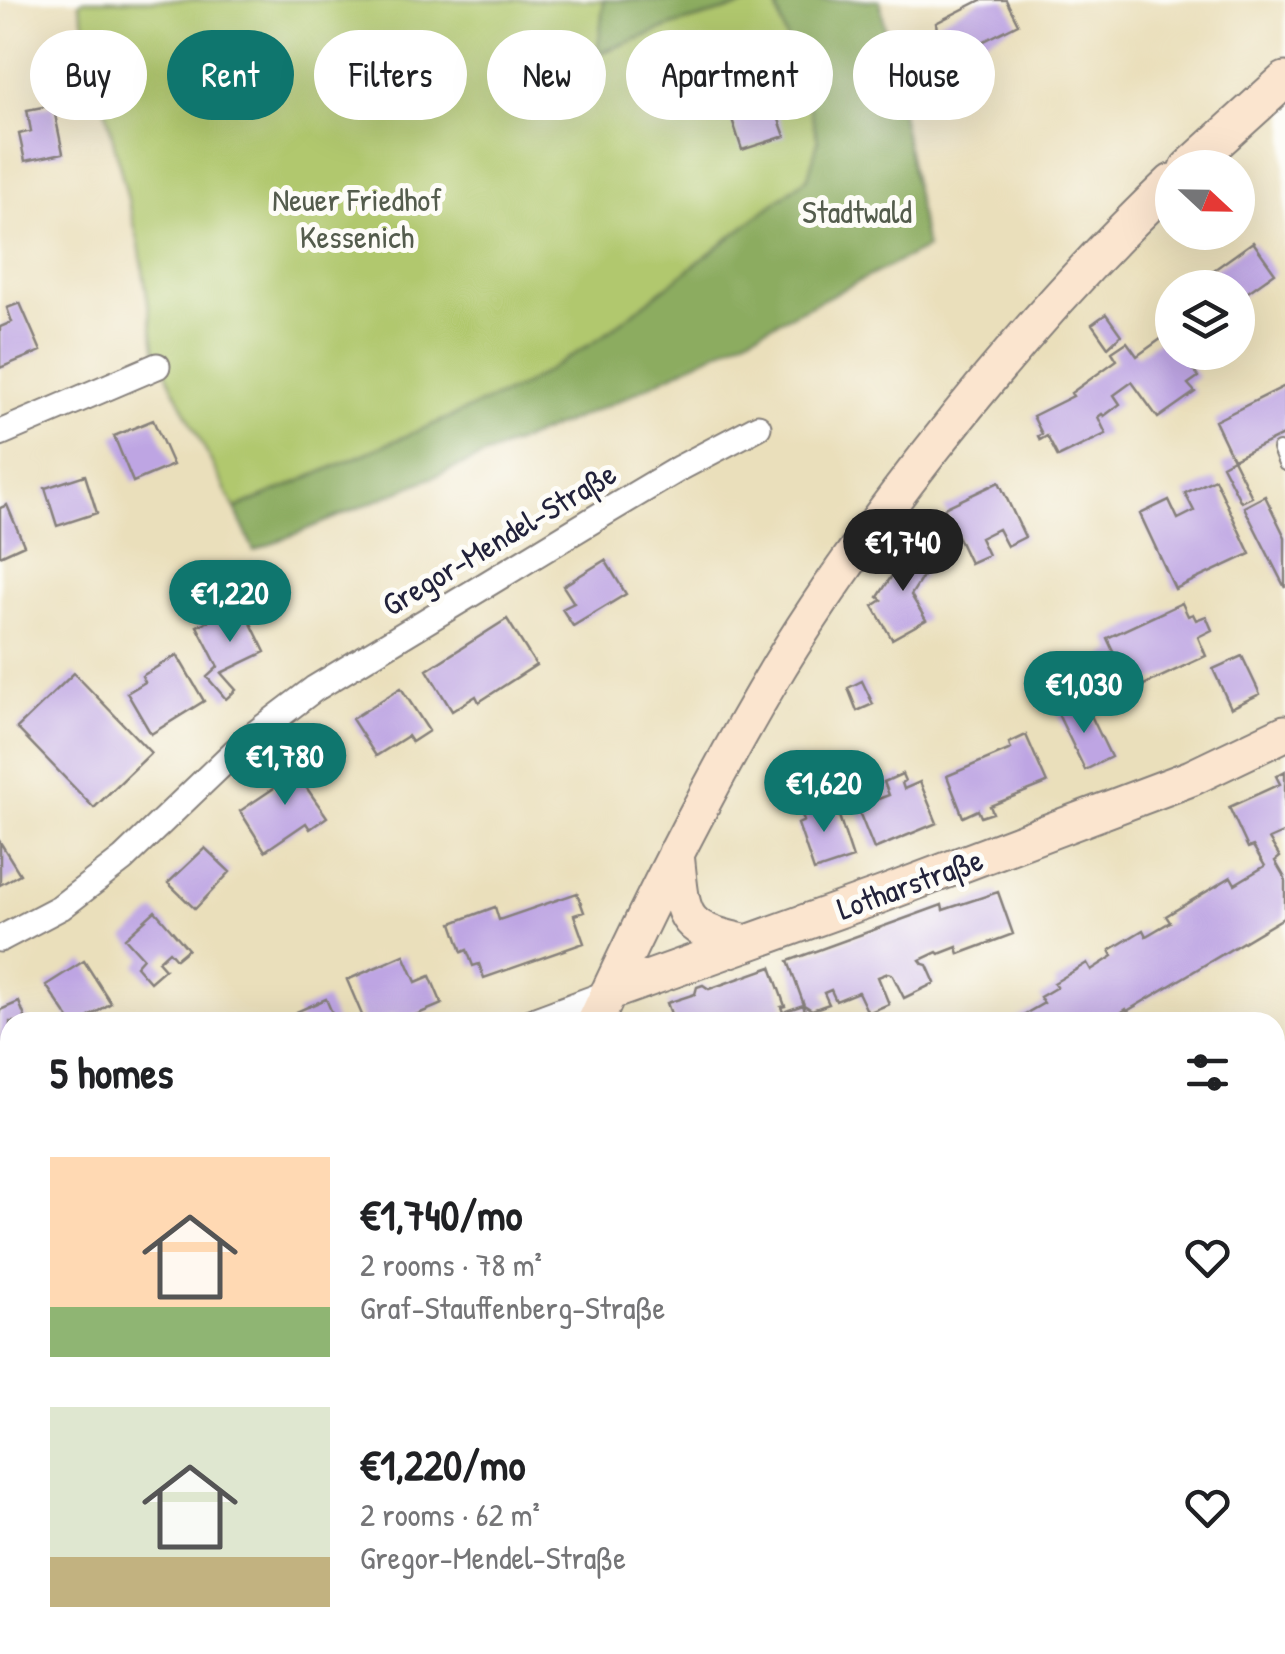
<!DOCTYPE html>
<meta charset="utf-8">
<style>
body{margin:0;font-family:"Patrick Hand",sans-serif;background:#f2f2f2;color:#202124;height:100vh;display:flex;flex-direction:column;font-size:38px;white-space:nowrap}
*{box-sizing:border-box;margin:0}
p{font-size:32px;color:#757577}
.icon{flex:none;width:55px;height:55px;fill:none;stroke:currentColor;stroke-width:2;stroke-linecap:round;stroke-linejoin:round}
.map{position:relative;flex:1;overflow:hidden}
.side{position:absolute;left:0px;top:1012px;width:1285px;height:642px;display:flex;flex-direction:column;background:#fff;border-radius:30px 30px 0 0;box-shadow:0 10px 40px #0002}
.side>*{flex:none}
.guide{position:absolute;left:30px;top:30px;width:1225px;height:90px;display:flex;gap:20px}
.needle{width:65px;rotate:112deg}
.tools{position:absolute;left:1155px;top:150px;display:grid;gap:20px}
.tools a{display:grid;place-items:center;width:100px;height:100px;border-radius:50%;background:#fff;box-shadow:0 10px 40px #0002;font-size:50px}
.price{position:absolute;translate:-50% -85px;padding:0 22px;border-radius:35px;background:#0f766e;color:#fff;font-size:32px;line-height:65px;filter:drop-shadow(0 2px 5px #0008)}
.price::after{content:'';position:absolute;left:50%;top:60px;width:30px;height:22px;margin-left:-15px;background:inherit;clip-path:polygon(0 0,100% 0,50% 100%)}
.price.active{background:#222;color:#fff}
ul{padding:0;list-style:none}
li{display:flex;align-items:center;gap:30px;height:250px;padding:0 50px}
li span{display:grid;place-items:center;flex:none;width:280px;height:200px;border-radius:0px;color:#555}
li>.icon{margin-inline-start:auto}
span .icon{width:120px;height:120px;fill:#fffc;stroke-width:1}
li b{font-size:42px}
h2{display:flex;justify-content:space-between;align-items:center;height:120px;padding:0 50px;font-size:42px}
.pill{padding:0 35px;border-radius:45px;background:#fff;box-shadow:0 10px 40px #0002;font-size:35px;line-height:90px}
.pill.active{background:#0f766e;color:#fff}
.map>svg:first-child{display:block}
</style>
<div class="map">
<svg width="1285" height="1654" viewBox="0 0 1285 1654">
<rect width="100%" height="100%" fill="#fdfcf7"/>
<filter id="ink" filterUnits="userSpaceOnUse"><feTurbulence type="fractalNoise" baseFrequency=".01" numOctaves="2"/><feDisplacementMap in="SourceGraphic" scale="20" xChannelSelector="R" yChannelSelector="G"/><feConvolveMatrix kernelMatrix="1 2 1 2 8 2 1 2 1" color-interpolation-filters="sRGB"/></filter>
<filter id="wash" filterUnits="userSpaceOnUse"><feTurbulence type="fractalNoise" baseFrequency=".0048" numOctaves="4" result="noise"/><feDisplacementMap in="SourceGraphic" scale="40" xChannelSelector="R" yChannelSelector="G"/><feGaussianBlur stdDeviation="2.25" result="paint"/><feColorMatrix in="noise" values="0 0 0 0 0 0 0 0 0 0 0 0 0 0 0 0 0 1.4 0 .05"/><feComposite in="paint" operator="in"/></filter>
<g filter="url(#wash)">
<rect width="100%" height="100%" fill="#eadfbb"/>
<path fill="#b1c86e" stroke="#6a7554" stroke-width="2.5" d="M85 0H604L598 54 674 25 765 0H774L809 105 818 141 808 177 599 339 521 387 235 509 156 353 139 244 79 2Z"/>
<path fill="#8cac61" stroke="#57674e" stroke-width="2.5" d="M604 0H765L674 25 597 54Z
M774 0H880L926 248 620 400 254 551 235 509 521 387 599 339 808 177 818 141 809 105Z"/>
<g id="blocks">
<path fill="#bea5e3" d="M981 0H1006L1018 24 982 42 978 39 970 43 974 76 944 81 936 23Z
M788 43 801 82 769 92 785 136 742 150 731 116 756 107 753 98 742 101 728 59 770 44 772 49Z
M53 105 63 153 25 161 19 134 31 131 27 110Z
M1253 242 1275 273 1238 299V288H1201L1197 282Z
M20 303 41 351 0 368V327L12 322 7 308Z
M1106 314 1121 335 1108 347 1092 324Z
M1172 331V352H1180L1198 377 1188 384 1195 392 1158 418 1132 382 1114 395 1120 404 1104 416 1102 414 1098 417 1106 434 1058 457 1047 436 1040 440 1038 436 1042 434 1033 416 1073 396 1071 393 1117 360 1112 352 1127 342 1137 356Z
M1285 386V434L1233 459 1252 497 1241 502 1222 465 1233 459 1215 421Z
M153 420 173 465 133 482 114 436Z
M85 475 97 513 57 526 45 488Z
M1215 479 1250 554 1175 589 1140 514 1169 500 1178 519 1194 511 1185 493Z
M999 482 1025 537 1007 546 998 529 980 538 988 555 970 563 944 508Z
M1265 496 1285 537V588L1244 507Z
M7 505 24 545 0 556V508Z
M912 545 934 559 911 595 926 620 892 639 873 606 882 600 878 597Z
M605 560 626 594 573 626 562 609 574 603 563 586Z
M1182 603 1188 616 1193 614 1196 620 1206 616 1212 630 1198 637 1206 656 1131 691 1125 678 1110 683 1096 670 1105 659 1103 656 1113 651 1107 638Z
M242 605 265 652 221 673 236 690 226 699 207 677 218 667 197 626Z
M507 619 536 665 479 702 476 696 452 711 427 670Z
M177 655 204 701 151 734 127 693 145 682 142 676Z
M1242 656 1260 694 1231 708 1213 669Z
M74 673 151 753 94 808 17 728Z
M862 681 873 704 857 711 848 688Z
M401 688 429 731 412 742 408 736 376 756 352 719Z
M1084 701 1111 757 1085 770 1058 714Z
M1026 735 1047 783 990 806 993 813 981 817 978 810 963 817 947 776 1011 749 1009 743Z
M302 758 317 780 306 787 327 817 310 829 306 823 265 851 240 811 295 774 290 766Z
M1285 771V832L1269 839 1280 857 1275 861 1285 878V917L1127 1011 1126 1009 1108 1022H1011L1044 1003 1040 997 1057 987 1054 983 1087 963 1091 970 1113 956 1110 950 1143 930 1146 936 1170 922 1166 916 1231 877 1235 884 1265 866 1253 846 1248 848 1229 807 1280 784 1276 776Z
M902 774 905 781 902 783 904 789 920 782 937 823 874 849 857 807 889 795 884 782Z
M826 793 832 812 837 810 853 858 814 871 798 824 804 821 801 812 814 807 811 797Z
M0 842 20 874 0 885Z
M205 848 230 872 195 909 168 883Z
M998 892 1013 934 959 954 957 947 939 954 937 952 920 960 923 964 927 965 935 983 904 998 892 974 888 973 878 977 889 1004 868 1013 858 992 836 1001 831 990 824 993 829 1004 812 1010 804 1005 788 961 942 905 943 910Z
M577 893 584 912 574 915 584 943 484 978 479 964 473 966 467 950 462 952 452 923 495 907 499 920Z
M155 911 188 949 176 959 169 951 158 961 165 969 150 982 136 966 143 958 125 938Z
M404 955 416 982 430 976 442 1004 399 1022 394 1014 376 1022H365L347 980Z
M84 961 111 1003 81 1022H71L46 985Z
M771 967 785 1006 781 1007 787 1022H763L761 1017 746 1022H674L667 1003 695 994 697 987 703 985 709 989Z
M326 999 336 1022H293L300 1020 296 1012Z
M19 1002 27 1022H10V1064L0 1068V1010Z
M803 1005 809 1022H791L786 1011Z
M1285 1149V1176L1275 1181V1153Z
M1275 1283 1285 1305V1370L1275 1374Z
M10 1310V1362L0 1363V1311Z
M0 1544 10 1547V1588L0 1584Z
M221 1645H284L287 1654H223Z
M319 1645H344L346 1654H290Z
M361 1645H395L401 1654H363Z
M879 1645H958L960 1654H877L874 1648Z
M970 1645H1037L1040 1654H973Z"/>
</g>
</g>
<g filter="url(#ink)">
<use href="#blocks" fill-opacity="0" stroke="#86807b" stroke-width="2.5"/>
<g fill="none" stroke-linecap="round" stroke-linejoin="round">
<defs>
<path id="lane" d="M1279 449 1285 464"/>
<path id="street" d="M0 433 157 366
M0 939 61 907 123 859 247 740 314 689 601 515 680 468 758 427
M530 1022 608 993
M0 1239 10 1235
M1275 1437 1285 1433
M0 1628 10 1632
M47 1645 72 1654
M770 1654 788 1645"/>
<path id="secondary" d="M1188 168 1285 80
M676 853C683 919 679 929 748 943
M608 993 881 895 1191 778 1285 733
M595 1022C651 900 711 780 780 665 825 591 876 521 929 453 1004 357 1084 265 1172 182
M520 1645 522 1654
M564 1654 587 1652 598 1654"/>
</defs>
<use href="#lane" stroke="#86807b" stroke-width="16"/>
<use href="#street" stroke="#86807b" stroke-width="29"/>
<use href="#secondary" stroke="#86807b" stroke-width="39"/>
<use href="#lane" stroke="#fff" stroke-width="12"/>
<use href="#street" stroke="#fff" stroke-width="25"/>
<use href="#secondary" stroke="#fbe5cf" stroke-width="35"/>
</g>
</g>
<g text-anchor="middle" stroke-width="10" stroke-linejoin="round" paint-order="stroke">
<g font-size="32" fill="#545c4d" stroke="#fdfcf7">
<text x="357" y="211">Neuer Friedhof<tspan x="357" dy="37">Kessenich</tspan></text>
<text x="857" y="223">Stadtwald</text>
</g>
<g font-size="32" fill="#22223b" stroke="#fdfcf7">
<text transform="translate(499 539) rotate(-31)" y="11">Gregor-Mendel-Straße</text>
<text transform="translate(910 884) rotate(-20)" y="11">Lotharstraße</text>
</g>
</g>
</svg>
<div class="tools">
<a><svg class="needle" viewBox="-14 -14 28 28"><path d="M0-13l5 13h-10z" fill="#e53935"/><path d="M0 13l5-13h-10z" fill="#757577"/></svg></a>
<a><svg class="icon" aria-label="layers" viewBox="0 0 24 24"><path d="M12 4l9 5-9 5-9-5zM3 14l9 5 9-5"/></svg></a>
</div>
<b class="price active" style="left:903px;top:594px">€1,740</b>
<b class="price" style="left:230px;top:645px">€1,220</b>
<b class="price" style="left:1084px;top:736px">€1,030</b>
<b class="price" style="left:285px;top:808px">€1,780</b>
<b class="price" style="left:824px;top:835px">€1,620</b>
<div class="guide">
<a class="pill">Buy</a>
<a class="pill active">Rent</a>
<a class="pill">Filters</a>
<a class="pill">New</a>
<a class="pill">Apartment</a>
<a class="pill">House</a>
</div>
<section class="side">
<h2>5 homes<svg class="icon" aria-label="filters" viewBox="0 0 24 24"><path d="M4 7h16M4 17h16"/><circle cx="9" cy="7" r="2"/><circle cx="15" cy="17" r="2"/></svg></h2>
<ul>
<li><span style="background:linear-gradient(#ffd9b3 75%,#8fb573 0)"><svg class="icon" aria-label="home" viewBox="0 0 24 24"><path d="M3 11l9-7 9 7M6 9v11h12V9"/></svg></span><div><b>€1,740/mo</b><p>2 rooms · 78 m²</p><p>Graf-Stauffenberg-Straße</p></div><svg class="icon" aria-label="heart" viewBox="0 0 24 24"><path d="M12 20l-8-8c-3-5 5-10 8-4 3-6 11-1 8 4z"/></svg></li>
<li><span style="background:linear-gradient(#dfe7d0 75%,#c2b280 0)"><svg class="icon" aria-label="home" viewBox="0 0 24 24"><path d="M3 11l9-7 9 7M6 9v11h12V9"/></svg></span><div><b>€1,220/mo</b><p>2 rooms · 62 m²</p><p>Gregor-Mendel-Straße</p></div><svg class="icon" aria-label="heart" viewBox="0 0 24 24"><path d="M12 20l-8-8c-3-5 5-10 8-4 3-6 11-1 8 4z"/></svg></li>
</ul>
</section>
</div>
